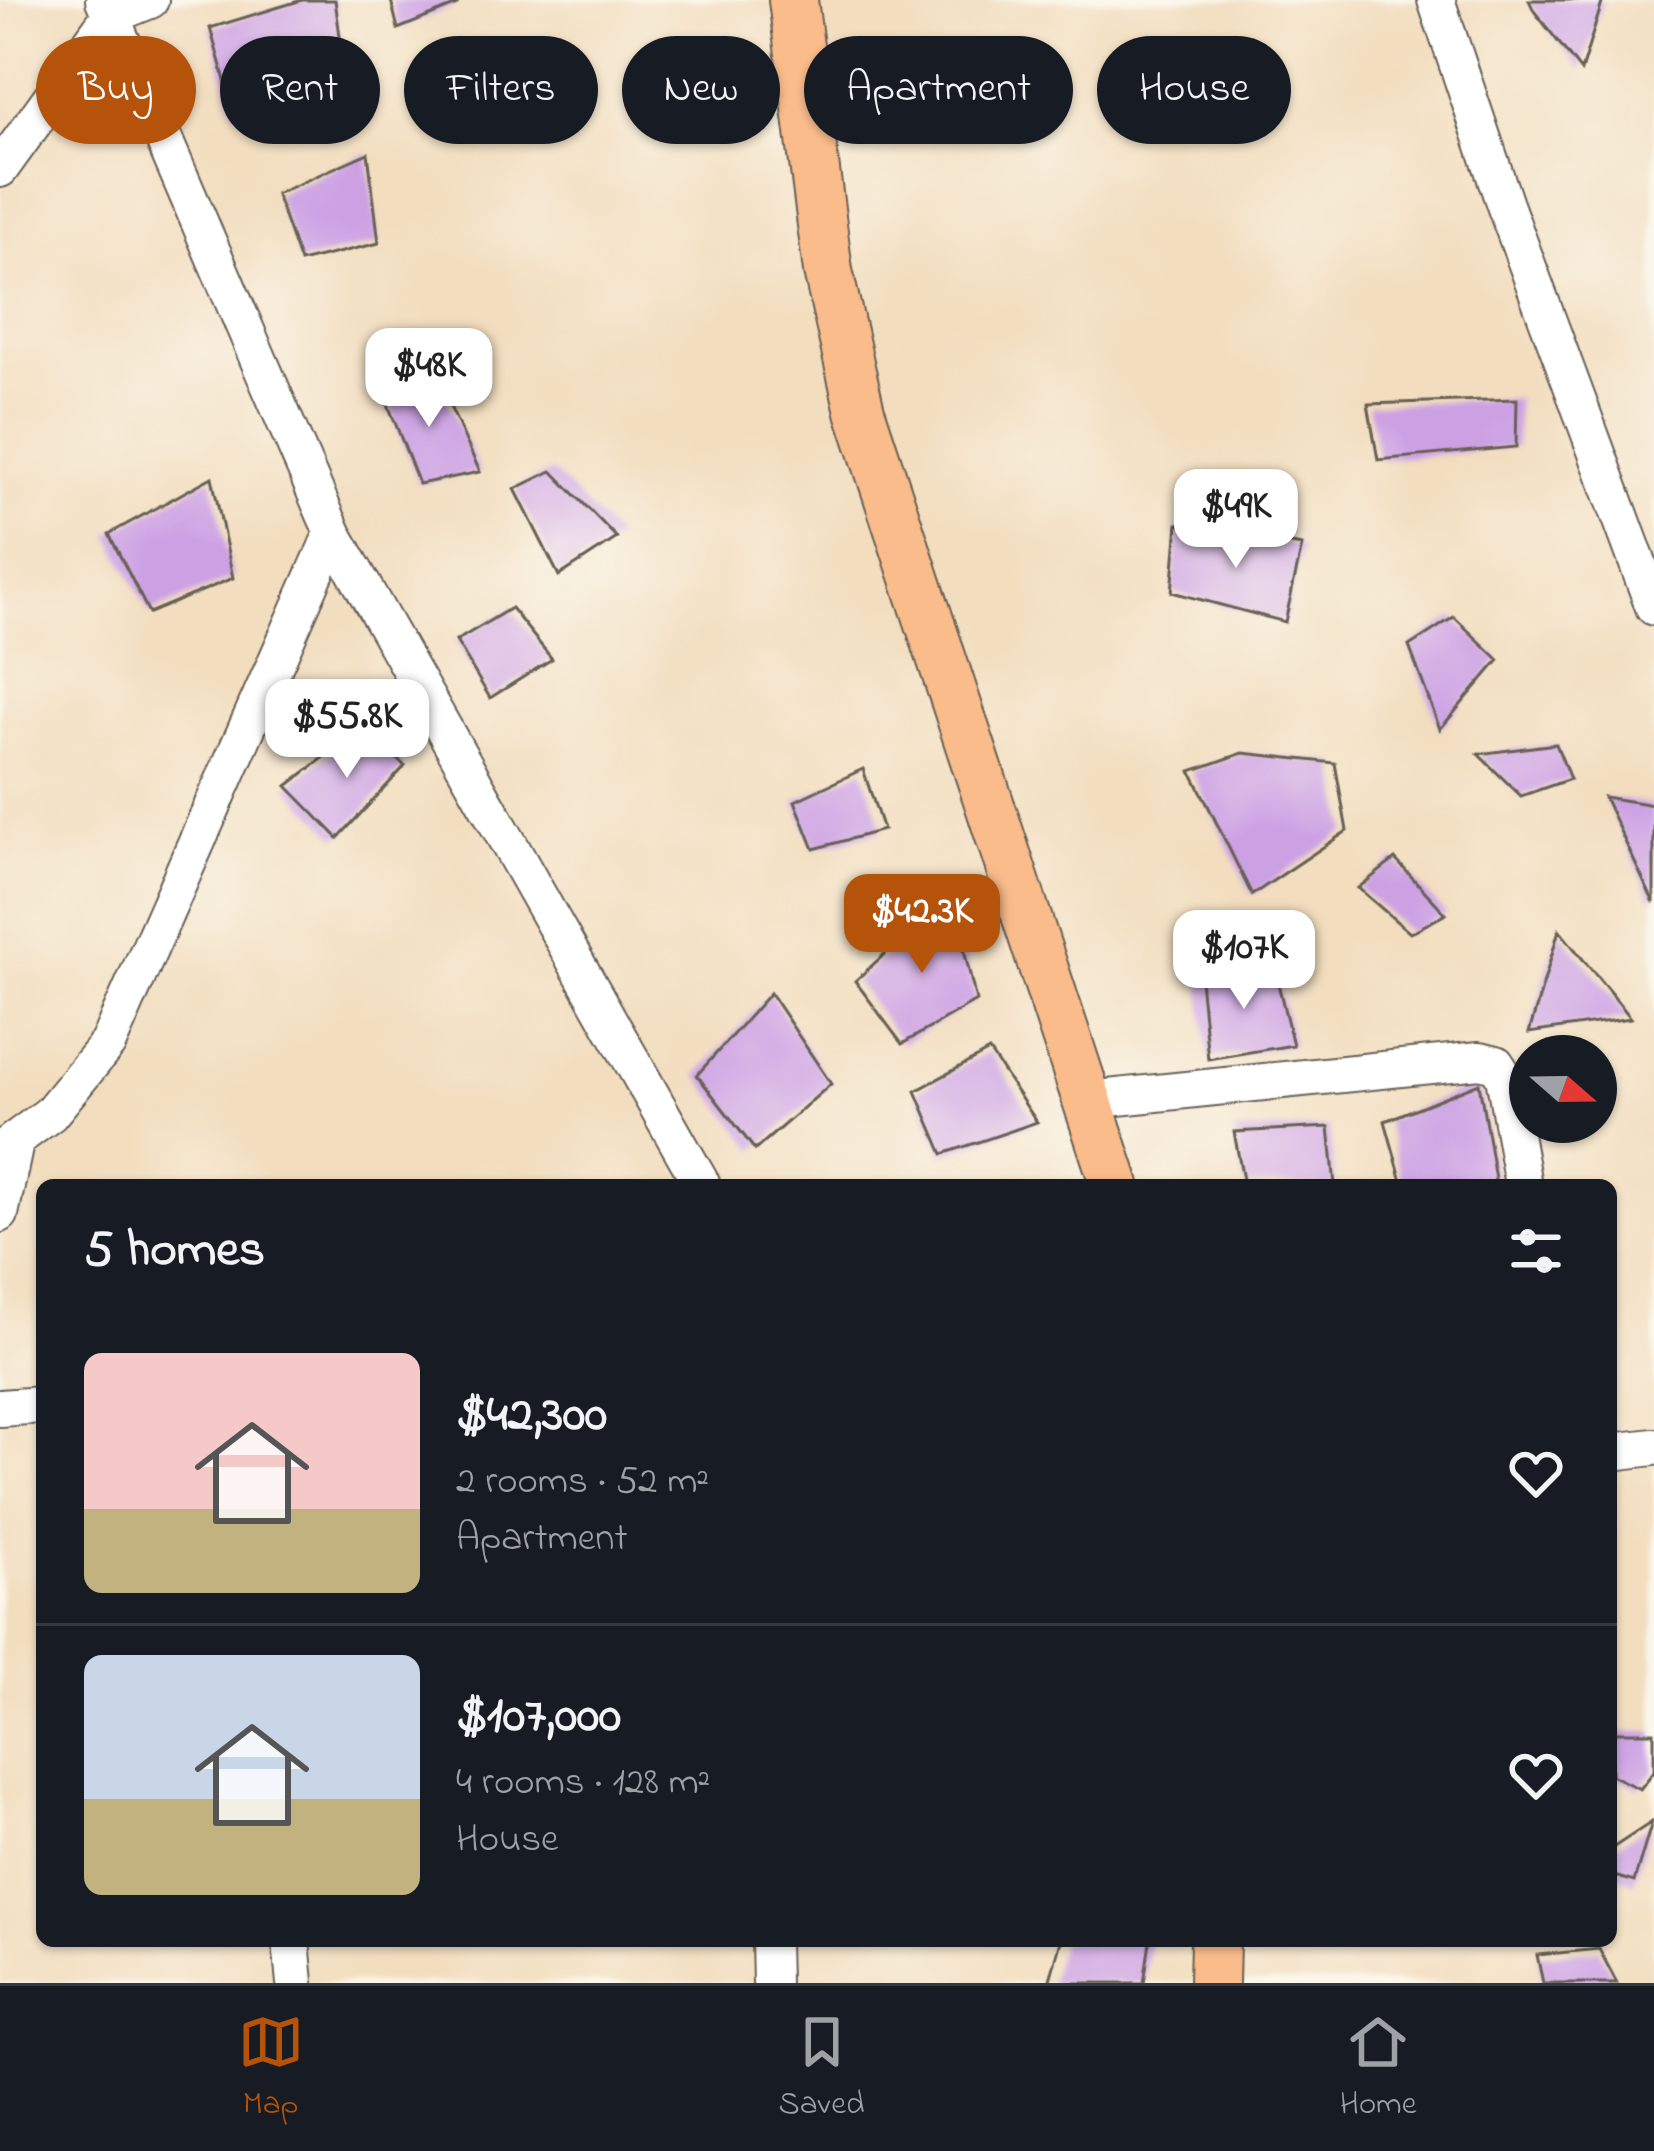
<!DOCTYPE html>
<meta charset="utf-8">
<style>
body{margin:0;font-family:"Indie Flower",sans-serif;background:#242831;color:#f1f3f6;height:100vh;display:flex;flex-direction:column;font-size:45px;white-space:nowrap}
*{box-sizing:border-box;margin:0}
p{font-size:39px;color:#9ea1a6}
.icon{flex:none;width:66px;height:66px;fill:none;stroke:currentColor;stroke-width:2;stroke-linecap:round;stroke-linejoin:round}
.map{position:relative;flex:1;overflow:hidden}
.drawer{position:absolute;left:36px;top:1179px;width:1581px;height:768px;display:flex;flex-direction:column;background:#171b24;border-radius:18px;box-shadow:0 3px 9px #0004}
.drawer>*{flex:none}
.banner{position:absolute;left:36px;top:36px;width:1584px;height:108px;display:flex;gap:24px}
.needle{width:78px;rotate:110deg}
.fabs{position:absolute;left:1509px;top:1035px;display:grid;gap:24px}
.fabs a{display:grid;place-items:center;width:108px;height:108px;border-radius:50%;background:#171b24;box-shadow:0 3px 9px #0004;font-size:60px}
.price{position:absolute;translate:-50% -102px;padding:0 27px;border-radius:24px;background:#fff;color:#222;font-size:39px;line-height:78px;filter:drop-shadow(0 3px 6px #0008)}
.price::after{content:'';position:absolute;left:50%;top:72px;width:36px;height:27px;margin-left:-18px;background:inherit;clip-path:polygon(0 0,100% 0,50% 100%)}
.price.active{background:#b45309;color:#fff}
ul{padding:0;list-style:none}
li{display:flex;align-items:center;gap:36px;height:300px;padding:0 48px}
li+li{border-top:3px solid #363941}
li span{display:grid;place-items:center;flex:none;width:336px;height:240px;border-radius:18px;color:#555}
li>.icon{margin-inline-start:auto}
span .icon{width:144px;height:144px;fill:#fffc;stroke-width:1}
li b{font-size:51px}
h2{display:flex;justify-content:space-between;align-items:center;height:144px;padding:0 48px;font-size:51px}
.chip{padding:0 42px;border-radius:54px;background:#171b24;box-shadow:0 3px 9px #0004;font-size:42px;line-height:108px}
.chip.active{background:#b45309;color:#fff}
.tab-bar{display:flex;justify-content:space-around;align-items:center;height:168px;border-top:3px solid #363941;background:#171b24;font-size:33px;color:#9ea1a6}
.tab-bar a{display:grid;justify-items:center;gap:6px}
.tab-bar .active{color:#b45309}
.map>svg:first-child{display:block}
</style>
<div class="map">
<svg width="1654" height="1983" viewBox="0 0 1654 1983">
<rect width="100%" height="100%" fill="#fbf7ec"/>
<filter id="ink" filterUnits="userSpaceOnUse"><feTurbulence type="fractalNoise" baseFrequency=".00833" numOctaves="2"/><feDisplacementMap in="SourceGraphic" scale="24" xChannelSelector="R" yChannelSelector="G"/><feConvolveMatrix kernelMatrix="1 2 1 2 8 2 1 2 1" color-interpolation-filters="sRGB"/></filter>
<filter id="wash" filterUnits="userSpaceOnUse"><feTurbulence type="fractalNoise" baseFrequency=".004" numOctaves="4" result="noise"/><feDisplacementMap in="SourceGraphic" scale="48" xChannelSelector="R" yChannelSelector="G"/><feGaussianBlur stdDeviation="2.7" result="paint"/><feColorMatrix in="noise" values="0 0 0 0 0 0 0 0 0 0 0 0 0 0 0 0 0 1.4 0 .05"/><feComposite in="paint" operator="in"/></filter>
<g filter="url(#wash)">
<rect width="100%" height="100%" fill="#f2ddbe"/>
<g id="blocks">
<path fill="#cca1e4" d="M302 0H335L346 79 234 112 210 28Z
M391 0H454L457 5 398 29Z
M1529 0H1603L1581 71 1534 11Z
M368 153 379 243 300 262 276 194Z
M436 376 480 472 419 484 380 384Z
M1517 399 1516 447 1378 460 1368 404Z
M552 471 617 538 559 576 515 489Z
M212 477 233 578 149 613 109 534Z
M1178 524 1302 546 1285 622 1172 592Z
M511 608 552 659 490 698 456 641Z
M1454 617 1499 660 1440 729 1409 646Z
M362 728 405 766 338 838 287 786Z
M1556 744 1570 779 1521 796 1478 754Z
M1243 753 1335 763 1347 831 1252 895 1191 771Z
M863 769 883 830 814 849 795 801Z
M1604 797 1654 805V903Z
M1395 859 1446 914 1410 933 1358 888Z
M951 894 976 1001 902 1044 855 981Z
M1559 930 1631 1018 1529 1033Z
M1273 963 1293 1045 1208 1059 1200 979Z
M770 993 831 1084 755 1150 697 1075Z
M989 1051 1037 1122 943 1154 916 1091Z
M1479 1083 1496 1185H1403L1385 1121Z
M1329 1127 1335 1185H1244L1234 1132Z
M1611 1732H1654V1771L1640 1789 1611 1775Z
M1652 1822 1634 1882 1611 1875V1849Z
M1061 1941H1150L1144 1983H1049Z
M1599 1949 1617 1983H1543L1537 1955Z"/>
</g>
</g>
<g filter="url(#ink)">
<use href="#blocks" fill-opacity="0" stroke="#676055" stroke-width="3"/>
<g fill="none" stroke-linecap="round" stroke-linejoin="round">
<defs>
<path id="minor" d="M104 0 333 533 702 1185
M1436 0 1505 205 1654 607
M0 169 110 16 150 0
M1088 1100 1480 1060 1496 1064 1504 1076 1523 1185
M0 1151 50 1114 108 1043 333 533
M0 1214 15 1143
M0 1408 42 1405
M1611 1452 1654 1447
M291 1941 295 1983
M770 1941 771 1983"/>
<path id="major" d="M793 0 828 271 860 411 1115 1185
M1214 1983 1215 1941"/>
</defs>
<use href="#minor" stroke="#676055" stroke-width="40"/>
<use href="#major" stroke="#676055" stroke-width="52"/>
<use href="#minor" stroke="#fff" stroke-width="36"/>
<use href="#major" stroke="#fabc8b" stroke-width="48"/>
</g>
</g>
</svg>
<div class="fabs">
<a><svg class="needle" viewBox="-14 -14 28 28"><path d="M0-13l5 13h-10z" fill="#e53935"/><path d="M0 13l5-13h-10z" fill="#9ea1a6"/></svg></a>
</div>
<b class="price" style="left:429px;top:430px">$48K</b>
<b class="price" style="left:1236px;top:571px">$49K</b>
<b class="price" style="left:347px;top:781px">$55.8K</b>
<b class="price active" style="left:922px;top:976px">$42.3K</b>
<b class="price" style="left:1244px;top:1012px">$107K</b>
<div class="banner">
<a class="chip active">Buy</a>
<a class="chip">Rent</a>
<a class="chip">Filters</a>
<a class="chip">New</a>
<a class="chip">Apartment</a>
<a class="chip">House</a>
</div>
<section class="drawer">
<h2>5 homes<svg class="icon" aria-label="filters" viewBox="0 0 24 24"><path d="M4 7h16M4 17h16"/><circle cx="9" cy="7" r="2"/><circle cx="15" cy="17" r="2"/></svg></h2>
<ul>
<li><span style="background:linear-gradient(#f6c9c9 65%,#c2b280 0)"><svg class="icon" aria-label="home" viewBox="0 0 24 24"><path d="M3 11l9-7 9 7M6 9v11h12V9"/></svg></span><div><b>$42,300</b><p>2 rooms · 52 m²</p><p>Apartment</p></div><svg class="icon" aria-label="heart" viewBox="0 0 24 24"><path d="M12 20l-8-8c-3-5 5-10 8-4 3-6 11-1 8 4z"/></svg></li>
<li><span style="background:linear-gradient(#c9d6e8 60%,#c2b280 0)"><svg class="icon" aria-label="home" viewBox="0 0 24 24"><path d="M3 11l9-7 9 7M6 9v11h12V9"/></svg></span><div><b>$107,000</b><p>4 rooms · 128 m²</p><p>House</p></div><svg class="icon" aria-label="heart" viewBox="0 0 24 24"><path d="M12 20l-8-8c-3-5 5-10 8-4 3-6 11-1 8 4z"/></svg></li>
</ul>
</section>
</div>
<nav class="tab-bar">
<a class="active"><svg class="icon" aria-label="map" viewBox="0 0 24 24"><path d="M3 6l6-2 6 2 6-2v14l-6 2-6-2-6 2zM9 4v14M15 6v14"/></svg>Map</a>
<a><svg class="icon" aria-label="saved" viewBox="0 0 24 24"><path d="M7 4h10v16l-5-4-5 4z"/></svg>Saved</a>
<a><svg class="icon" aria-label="home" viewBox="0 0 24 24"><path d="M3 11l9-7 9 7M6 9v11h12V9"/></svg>Home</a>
</nav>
